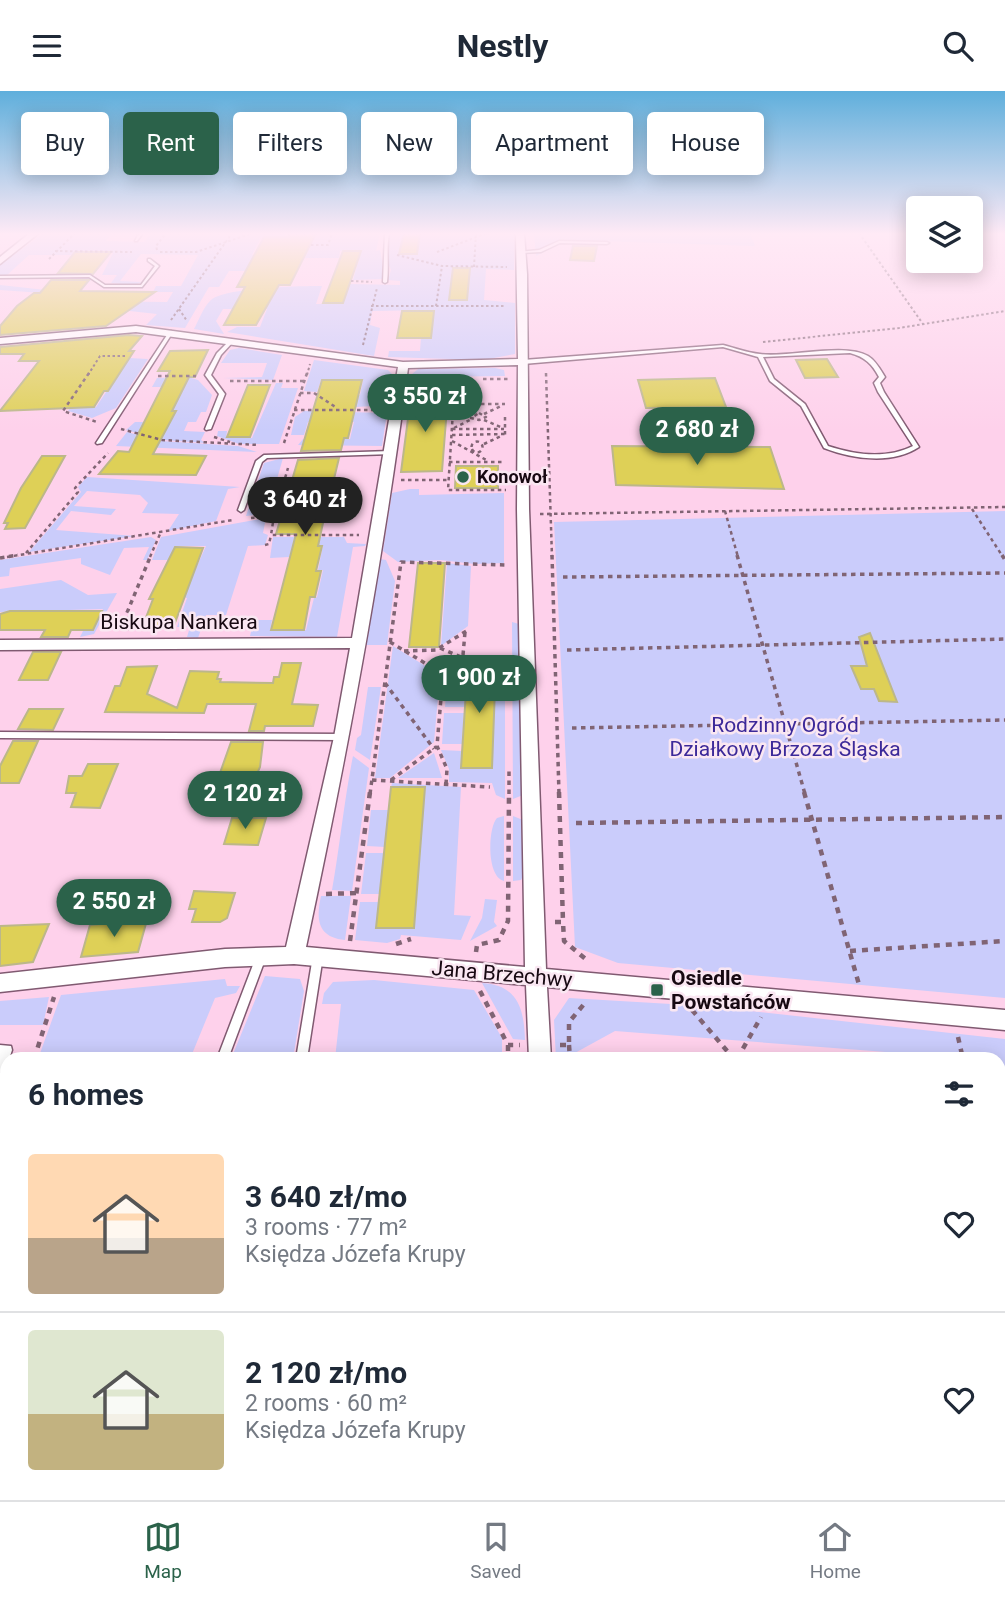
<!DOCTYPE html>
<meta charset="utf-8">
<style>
body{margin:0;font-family:Roboto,sans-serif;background:#f6f6f7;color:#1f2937;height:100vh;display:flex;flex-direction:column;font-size:26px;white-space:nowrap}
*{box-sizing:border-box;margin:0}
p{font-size:23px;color:#747a83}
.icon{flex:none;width:38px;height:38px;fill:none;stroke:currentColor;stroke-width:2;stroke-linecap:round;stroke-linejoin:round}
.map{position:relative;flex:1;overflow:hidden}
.side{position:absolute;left:0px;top:961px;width:1006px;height:450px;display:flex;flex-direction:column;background:#fff;border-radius:21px 21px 0 0;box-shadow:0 4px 18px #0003}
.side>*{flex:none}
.banner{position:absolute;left:21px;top:21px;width:964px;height:63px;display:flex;gap:14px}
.tools{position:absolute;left:906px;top:105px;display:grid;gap:14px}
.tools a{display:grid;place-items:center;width:77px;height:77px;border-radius:7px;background:#fff;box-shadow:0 4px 18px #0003;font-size:35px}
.price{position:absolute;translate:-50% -60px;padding:0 16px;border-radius:24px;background:#2b624a;color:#fff;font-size:23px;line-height:46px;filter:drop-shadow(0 2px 4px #0008)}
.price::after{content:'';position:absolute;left:50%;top:42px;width:21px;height:16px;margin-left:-10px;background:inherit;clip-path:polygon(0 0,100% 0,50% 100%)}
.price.selected{background:#222;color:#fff}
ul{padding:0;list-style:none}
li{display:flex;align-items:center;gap:21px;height:175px;padding:0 28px}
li+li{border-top:2px solid #e0e1e3}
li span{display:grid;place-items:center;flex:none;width:196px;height:140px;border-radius:7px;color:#555}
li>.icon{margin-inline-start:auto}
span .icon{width:84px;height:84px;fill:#fffc;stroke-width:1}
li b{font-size:30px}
h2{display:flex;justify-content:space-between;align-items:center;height:84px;padding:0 28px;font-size:30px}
.chip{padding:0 24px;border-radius:7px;background:#fff;box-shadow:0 4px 18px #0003;font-size:24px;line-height:63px}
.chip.selected{background:#2b624a;color:#fff}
header{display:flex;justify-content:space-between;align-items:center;height:91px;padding:0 28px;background:#fff;font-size:32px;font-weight:700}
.tab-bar{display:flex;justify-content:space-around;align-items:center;height:98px;border-top:2px solid #e0e1e3;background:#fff;font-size:19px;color:#747a83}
.tab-bar a{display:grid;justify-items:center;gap:4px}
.tab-bar .selected{color:#2b624a}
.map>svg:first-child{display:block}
</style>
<header><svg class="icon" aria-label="menu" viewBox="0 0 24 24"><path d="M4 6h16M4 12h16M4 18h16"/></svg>Nestly<svg class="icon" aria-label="search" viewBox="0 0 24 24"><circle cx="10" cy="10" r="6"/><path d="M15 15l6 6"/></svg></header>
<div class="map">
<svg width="1005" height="1409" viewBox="0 0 1005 1409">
<rect width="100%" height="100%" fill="#fed1eb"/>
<path fill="#caccfb" d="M44 142H112L106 150 144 151 151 142H287L284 146H261L252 164 273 165 265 180H229L219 196H209L185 237 146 234 157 223 48 211 57 203 0 199V194L55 200 65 188 93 187 70 210 167 211 173 201H153L156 195H181L198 164 141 163 120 190 142 191 134 194 111 192 117 184H102L113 162H93L74 186H57L76 164H29L6 185H0V174Z
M316 142H380L376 160 380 159 384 180 382 188 353 189 361 160H340L339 167H305Z
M390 142H515L514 179 486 178 484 209 515 212V263L483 269 388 266 389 260H420L421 247H427L428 219 372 220 370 234 380 237 374 265 227 241 237 236H260L267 218H223L216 230 224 243 194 238C199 229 203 217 210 210 221 196 303 195 322 195L316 213H338L348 193 400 194V190L388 189 391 179 385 165Z
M534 142H750L755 155 567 149 536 165Z
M239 257 282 264 273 289 223 287 262 286 267 272H221L230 259Z
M129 267 148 268 116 317 92 327 68 320 71 316H96Z
M314 269 388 279 393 284 389 314 339 317 318 304H360L363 289H321L317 301 304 300Z
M495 277 504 279 505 285 422 286 412 283 418 278Z
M188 286 198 289 212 304 206 321H201L196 331H188L184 340 205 341 201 349 205 352 164 349 126 339 135 331H145L175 321 172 320 188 289H166L161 296H152L157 287Z
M276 292H283L281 297H298L279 353H239L217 345 218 340H227L226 347H252Z
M304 320 387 322 382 355 298 354 303 348H350L354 331H308L304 344H291L295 326Z
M127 341 161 350 238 355 257 361 116 355Z
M283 367 267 423 246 425 264 372Z
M87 386 240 396 228 398 216 430 168 440 179 423 142 422 148 412 140 404 87 400 74 415 116 418 111 424 71 420 56 439 135 445 29 461 81 401 78 396Z
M410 398H419V404L504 402V472L475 473 440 469 398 471 383 460 392 402Z
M1005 420V907L618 872 575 856 554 431Z
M266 427 263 442 268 444 265 454 248 455 226 524H206L198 547 187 546 190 536H177L187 507 183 506 206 455H176L170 469H152L161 446Z
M151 446 156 449 147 469H143L149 456 124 457 110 484 81 473V467L10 477 9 485 0 486V469Z
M273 446H344L347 452 366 453 365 455 353 456 337 546 250 545 254 529H272L270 540 306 539 314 507 317 506 323 479H318L323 454H293L289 466 270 467Z
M380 468 386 469 395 490 387 554H366Z
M447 472 471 475 468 535 441 555Z
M61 489 88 504 117 502 94 543 80 546 83 540 93 539 103 518 0 521V498Z
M512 531 519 533 523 704 513 708Z
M393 555 440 584 434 651 390 687H375Z
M462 568H505V708L496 704 492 692 449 691V678L441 659 462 660 461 677H492L496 570H468L467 583H449Z
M466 590 465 616H445L447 591Z
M368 596H381L370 669 355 659 357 647 361 644Z
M444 622H464L462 653H442Z
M434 662 442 687H398Z
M353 665 369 677 352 800 332 799C340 754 344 710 353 665Z
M392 692 461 696 454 824 471 825 461 849 401 844 400 848 387 852 355 849 360 811H379L376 836H414L424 696H391Z
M371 719H388L385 756 367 755Z
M504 725V790C486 786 488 736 497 727Z
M513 725 523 729V785L521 789 513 790Z
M366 762H384L380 803H361Z
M321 805H351L345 849C317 846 316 828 321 805Z
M485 808 497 809 494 831 497 835 470 850 482 827Z
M265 885 300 888 304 900 293 968H231Z
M225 888 227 895H240L236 902 215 907 190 968H38L61 904Z
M374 889 474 899 502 947V968H335L341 913H322L324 902 333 891Z
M482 892C518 894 524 918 525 949L513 948Z
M49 906 43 934H0V910Z
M569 907 705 915 1005 948V1017H999V968H928L925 964 615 940 573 963V968H556L554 929Z
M0 1080H7V1232L0 1251Z
M37 1404H150L149 1409H35Z
M291 1404H462L459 1409H290Z"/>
<path fill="#ded057" stroke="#bcb78a" stroke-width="2" d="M290 142H316L290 194H279L256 234H224L245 196H237L264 146H288Z
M404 142H420L417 163H399Z
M573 155H597L594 170 570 169Z
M343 160H361L343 212H323Z
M75 161H111L93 183 58 182Z
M453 177H470L467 209H449Z
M51 189H89L80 200 155 201 106 235 0 244V235L17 215 34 202H40Z
M402 220H434L431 247H397Z
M129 244 142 245 129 260H134L108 300H104L94 316 0 320 39 270H19L24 263H0V256Z
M208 259 195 286H189L172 320H176L153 363 206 365 196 384 99 383 118 360 129 361 170 280H158L170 260Z
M827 268 838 286 805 287 796 269Z
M715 287 726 316 646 317 638 289Z
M322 289H362L348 347H344L341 359 301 360Z
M248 294H270L250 346H227Z
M448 304 442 380 401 381 411 305Z
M612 355 770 356 784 398 616 394Z
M42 365H65L25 437 5 438 8 432H4L21 397Z
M339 367 332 396H345L340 418H326L318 455H322L316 480H321L315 506H310L304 539H271L296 443H276L298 369Z
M456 375H498V397H455Z
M175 456 203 457 173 537H142L153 508H149Z
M418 472H445L439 556H409Z
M10 520H102L93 539H71L68 546H41L45 539H0V523Z
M870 542 897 611 879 610 874 598H861L851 575H867L859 546Z
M33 561H61L48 589H19Z
M468 570H496L492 677H461Z
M282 572H301L292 613 318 614 313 635H265L264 640H249L256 613H207L204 622 105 621 115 595H120L127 576 157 575 147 603 177 617 190 580 219 581 217 588H221L220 591 273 592 274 586H279Z
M29 618H63L53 639 18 638Z
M13 650H38L19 692H0V675Z
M231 651H263L260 676 251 696H215Z
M88 673H118L100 717 71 716 76 702H66L69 685H82Z
M391 696H425L414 837H376Z
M232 727H266L258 754 224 753Z
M194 800 235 802 227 827 220 831H192L196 818H189Z
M147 829 138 861 81 866 90 834Z
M49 833 33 871 0 875V835Z"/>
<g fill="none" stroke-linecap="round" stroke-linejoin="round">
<defs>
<path id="lane" d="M139 142H143L137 150H135Z
M385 142H389C386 159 389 175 387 191L385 192 383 191Z
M559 150 607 151 609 152 607 153 560 152 541 161 520 162 518 161 539 159Z
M148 168H150L159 175 142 196H104L89 186 0 187V185L90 184 105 194H141L155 175 148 170Z
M171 240 173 241 102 352 97 353 96 352 169 241Z
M229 250 233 251 221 264 211 284 225 303 211 338 206 339 205 338 219 303 205 284 217 262Z
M723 254C735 257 748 262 760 263 788 267 844 251 868 265 876 270 880 278 885 286L880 292 884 301 919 356C892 374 853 368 824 357L801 315 770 290 758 266 723 256 523 273 520 271 523 269ZM850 262C865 266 872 273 879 286L874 292 878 301 913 355C887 368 855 364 828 355L805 313 774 288 763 266Z
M391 360 394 362 393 363 267 367 262 371 244 419 241 421 238 419 256 370 264 364Z
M0 641 342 643 346 646 342 649 0 647Z
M318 861 322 862 323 865 307 968H296L313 865 314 862Z
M261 862 265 863 266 866 228 968H217L256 866 257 863Z
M0 954 11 955 12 959 9 968H7V972L4 980 0 981Z
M181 1404H195L194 1409H180Z
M620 1404H634V1409H620Z"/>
<path id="street" d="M30 142H39L0 173V166Z
M516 142H524L527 183 529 418 546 878 1005 919V939L547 896 551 968H529L526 894 294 873 225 876 0 901V883L225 858 286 856 334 646 350 557 0 559V549L352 547 398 276 136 241 0 253V247L136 235 403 271 518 268ZM518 274 517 418 525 876 306 856C347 664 383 472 408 277Z
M488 1404H518L516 1409H486Z"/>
</defs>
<use href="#lane" stroke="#805a71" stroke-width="3"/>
<use href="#street" stroke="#805a71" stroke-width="3"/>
<path stroke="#806474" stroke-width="2" stroke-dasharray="2.5 2.5" stroke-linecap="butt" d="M859 142 923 233
M311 154H328L332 142
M157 159 156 155 166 142
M55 160 132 161
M160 161H196L253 142
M437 161 487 142
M397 164 442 175 507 176
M49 168 75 142
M474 176 476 142
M351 190 372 191
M371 215H506
M436 215 442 175
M179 218 187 230
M171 229 232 142
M763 251 899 237 1005 220
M363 254 377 197
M88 284 100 265H125
M307 284 310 273"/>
<path stroke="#806474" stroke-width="2.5" stroke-dasharray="3.5 3.5" stroke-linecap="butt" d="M89 282 63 320 97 331
M546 282 552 466
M158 285H196
M455 288 448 399H506
M483 288H508
M230 290H304
M416 292 454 305
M300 302H314L337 317
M453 313H505
M455 314 473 324
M294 319H381
M479 322 486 326 479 329 471 327Z
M484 323 503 314
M505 326V346
M484 329 503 337
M454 337 472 328
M121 338 162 349 259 354
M452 338H504
M452 344 505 343
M214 346 230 351
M452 350 488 370
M471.5 356a5.5 5.5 0 1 1 11 0a5.5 5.5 0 1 1-11 0Z
M284 352 307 282
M484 353 503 344
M449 371H505
M401 389H448
M972 418 1003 466
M725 420 738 466
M540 423 1005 416
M274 425 271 444H359
M251 427 274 425 288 377
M265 454 269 453 271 444
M26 462 78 401 75 397 108 362
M7 466 233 429
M150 466 160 443"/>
<path stroke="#806474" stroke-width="3.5" stroke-dasharray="4.5 4.5" stroke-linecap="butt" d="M552 464 559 703
M737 464 805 703
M1002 464 1005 469
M0 467 18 464
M563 486 1005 482
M130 539 126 524 151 464
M390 551 443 583
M440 557 461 566
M567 559 1005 548
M404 560 436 559 468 539
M463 564 465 541
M385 592 434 658
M572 637 1005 629
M372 689 490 696
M391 689 436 656
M446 693 447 678 437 655 443 583 461 566H509
M370 703 401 471 508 474
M509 703V679"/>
<path stroke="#806474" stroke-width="4.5" stroke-dasharray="6 6" stroke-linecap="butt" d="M559 701 563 831
M804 701 860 897
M576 732 1005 726
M326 803 356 802
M555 831H563L564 850 588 870
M350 850 370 701
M396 853 411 848
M850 860 1005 850
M476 861 477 854 499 849 508 830 509 701
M480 900 508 954H520
M692 919 734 968
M958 946 963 968
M508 954V968
M560 954H569V931L585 912
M569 954 570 968
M34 968 54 906
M737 968 761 926"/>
<path stroke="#806474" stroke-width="5" stroke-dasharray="8 8" stroke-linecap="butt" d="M999 1056 1005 1067
M0 1058 7 1040
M0 1075H7
M0 1263 7 1244
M0 1266H7
M467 1409 470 1404
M550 1409 552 1404"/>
<use href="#lane" fill="#fff" fill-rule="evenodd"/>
<use href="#street" fill="#fff" fill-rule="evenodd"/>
</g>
<linearGradient id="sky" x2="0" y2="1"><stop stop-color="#5fafdc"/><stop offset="0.42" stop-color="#ffeaf6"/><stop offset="1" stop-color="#ffeaf6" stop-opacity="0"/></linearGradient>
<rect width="1005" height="340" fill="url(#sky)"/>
<g fill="#2b624a" stroke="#fae7f2" stroke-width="2.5">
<circle cx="463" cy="386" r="7"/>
<rect x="650" y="892" width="14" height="14" rx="3.5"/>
</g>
<g text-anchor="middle" stroke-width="5" stroke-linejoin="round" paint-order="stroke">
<g font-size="18" font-weight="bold" fill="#170912" stroke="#fae7f2" text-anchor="start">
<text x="477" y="392">Konowoł</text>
</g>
<g font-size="21" fill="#170912" stroke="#fae7f2">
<text x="179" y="538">Biskupa Nankera</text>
<text transform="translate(502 883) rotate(5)" y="7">Jana Brzechwy</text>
</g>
<g font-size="21" fill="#3c2999" stroke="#fae7f2">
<text x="785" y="641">Rodzinny Ogród<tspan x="785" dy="24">Działkowy Brzoza Śląska</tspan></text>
</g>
<g font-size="21" font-weight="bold" fill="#170912" stroke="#fae7f2" text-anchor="start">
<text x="671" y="894">Osiedle<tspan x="671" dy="24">Powstańców</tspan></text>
</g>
</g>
</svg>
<div class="tools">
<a><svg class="icon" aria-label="layers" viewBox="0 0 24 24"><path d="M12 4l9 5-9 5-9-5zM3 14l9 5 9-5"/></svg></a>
</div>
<b class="price" style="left:425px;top:343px">3 550 zł</b>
<b class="price" style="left:697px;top:376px">2 680 zł</b>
<b class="price selected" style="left:305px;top:446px">3 640 zł</b>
<b class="price" style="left:479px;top:624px">1 900 zł</b>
<b class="price" style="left:245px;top:740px">2 120 zł</b>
<b class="price" style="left:114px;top:848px">2 550 zł</b>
<div class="banner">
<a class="chip">Buy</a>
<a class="chip selected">Rent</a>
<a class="chip">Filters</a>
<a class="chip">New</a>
<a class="chip">Apartment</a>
<a class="chip">House</a>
</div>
<section class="side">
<h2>6 homes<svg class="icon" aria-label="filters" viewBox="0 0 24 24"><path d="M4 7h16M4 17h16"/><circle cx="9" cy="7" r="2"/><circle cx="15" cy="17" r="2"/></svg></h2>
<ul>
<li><span style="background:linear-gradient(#ffd9b3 60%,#b9a48a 0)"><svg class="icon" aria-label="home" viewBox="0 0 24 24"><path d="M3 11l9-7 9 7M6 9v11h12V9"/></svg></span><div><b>3 640 zł/mo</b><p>3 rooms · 77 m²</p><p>Księdza Józefa Krupy</p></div><svg class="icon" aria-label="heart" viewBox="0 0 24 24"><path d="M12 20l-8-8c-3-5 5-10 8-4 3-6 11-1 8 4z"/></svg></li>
<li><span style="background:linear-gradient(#dfe7d0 60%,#c2b280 0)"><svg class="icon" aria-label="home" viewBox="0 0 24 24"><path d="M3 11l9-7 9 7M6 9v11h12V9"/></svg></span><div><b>2 120 zł/mo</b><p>2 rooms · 60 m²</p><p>Księdza Józefa Krupy</p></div><svg class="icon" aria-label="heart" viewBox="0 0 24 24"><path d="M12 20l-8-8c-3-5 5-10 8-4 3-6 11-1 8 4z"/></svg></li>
</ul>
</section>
</div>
<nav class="tab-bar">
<a class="selected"><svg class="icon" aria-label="map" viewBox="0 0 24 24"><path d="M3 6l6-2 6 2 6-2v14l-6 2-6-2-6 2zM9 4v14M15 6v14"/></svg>Map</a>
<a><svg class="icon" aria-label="saved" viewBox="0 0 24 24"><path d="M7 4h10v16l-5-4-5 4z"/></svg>Saved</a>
<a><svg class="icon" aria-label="home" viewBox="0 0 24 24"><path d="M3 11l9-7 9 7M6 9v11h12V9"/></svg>Home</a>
</nav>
